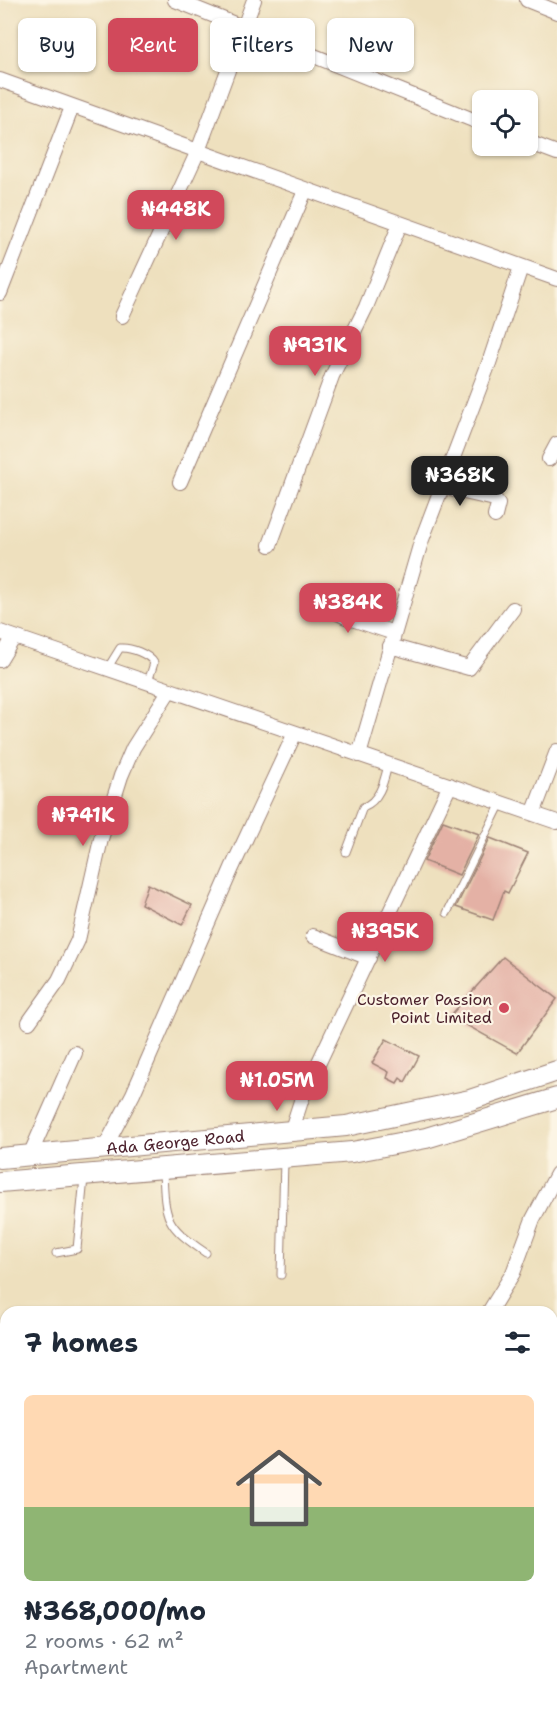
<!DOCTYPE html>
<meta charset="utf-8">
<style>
body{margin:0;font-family:"Shantell Sans",sans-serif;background:#f6f6f7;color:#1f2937;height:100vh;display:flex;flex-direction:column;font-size:22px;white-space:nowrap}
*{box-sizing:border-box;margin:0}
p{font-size:20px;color:#747a83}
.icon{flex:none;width:33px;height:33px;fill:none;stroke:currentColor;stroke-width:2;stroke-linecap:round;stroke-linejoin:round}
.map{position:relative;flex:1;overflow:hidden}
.side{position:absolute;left:0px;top:1306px;width:558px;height:404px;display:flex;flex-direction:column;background:#fff;border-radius:18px 18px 0 0;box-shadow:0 2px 4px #0004}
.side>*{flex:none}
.banner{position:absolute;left:18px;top:18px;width:522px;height:54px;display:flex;gap:12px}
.buttons{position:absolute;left:472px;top:90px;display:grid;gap:12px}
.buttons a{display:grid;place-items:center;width:66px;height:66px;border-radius:9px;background:#fff;box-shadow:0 2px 4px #0004;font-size:30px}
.price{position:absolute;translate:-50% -51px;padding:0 14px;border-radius:12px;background:#d1495b;color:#fff;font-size:20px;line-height:39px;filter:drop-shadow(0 2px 3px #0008)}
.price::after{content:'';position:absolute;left:50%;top:36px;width:18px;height:14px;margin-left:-9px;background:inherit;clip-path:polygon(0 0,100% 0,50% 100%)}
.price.active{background:#222;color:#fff}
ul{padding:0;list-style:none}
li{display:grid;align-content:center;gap:12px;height:318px;padding:0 24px}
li+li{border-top:2px solid #e0e1e3}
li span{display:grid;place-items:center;height:186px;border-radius:9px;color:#555}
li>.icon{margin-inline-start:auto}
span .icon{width:108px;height:108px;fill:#fffc;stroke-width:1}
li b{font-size:26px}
h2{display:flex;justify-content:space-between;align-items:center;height:72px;padding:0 24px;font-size:26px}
.tag{padding:0 21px;border-radius:9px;background:#fff;box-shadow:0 2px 4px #0004;font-size:21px;line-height:54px}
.tag.active{background:#d1495b;color:#fff}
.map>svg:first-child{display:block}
</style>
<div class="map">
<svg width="557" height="1709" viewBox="0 0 557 1709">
<rect width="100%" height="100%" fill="#fcf5e5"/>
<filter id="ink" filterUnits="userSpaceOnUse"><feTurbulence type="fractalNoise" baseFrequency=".0167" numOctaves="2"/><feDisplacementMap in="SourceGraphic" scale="12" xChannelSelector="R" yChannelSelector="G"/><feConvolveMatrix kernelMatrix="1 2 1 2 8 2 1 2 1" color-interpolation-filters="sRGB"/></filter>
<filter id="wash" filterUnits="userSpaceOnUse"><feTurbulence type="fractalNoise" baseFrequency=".008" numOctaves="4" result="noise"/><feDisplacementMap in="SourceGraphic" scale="24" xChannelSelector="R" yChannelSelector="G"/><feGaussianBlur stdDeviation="1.35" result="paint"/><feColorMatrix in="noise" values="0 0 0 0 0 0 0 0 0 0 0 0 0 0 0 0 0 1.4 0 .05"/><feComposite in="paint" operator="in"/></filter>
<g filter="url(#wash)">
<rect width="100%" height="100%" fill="#eee0be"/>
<g id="blocks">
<path fill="#e4b1a5" d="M443 821 479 834 459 875 424 861Z
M490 838 528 853 508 893 504 891 493 920 456 907Z
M148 884 192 905 182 925 141 904Z
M503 957 557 999 517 1053 450 1016Z
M386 1039 419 1056 405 1082 400 1078 397 1083 387 1078 389 1072 372 1063Z"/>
</g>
</g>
<g filter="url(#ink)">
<use href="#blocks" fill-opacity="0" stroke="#9c8074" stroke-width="1.5"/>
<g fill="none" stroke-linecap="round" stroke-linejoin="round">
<defs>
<path id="service" d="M107 669 120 648C130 647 149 654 154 663L148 682
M346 852 363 807C380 801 384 781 388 765
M447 913 501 803
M163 1171C165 1220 165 1225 206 1253
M56 1253 77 1249 84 1178
M281 1275 284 1160"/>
<path id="minor" d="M175 0 483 124
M254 0 198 151 557 279
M527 0 557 12
M0 80 198 151 122 316
M528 142 557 153
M0 293 72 107
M549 459 557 444
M180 482 305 191
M442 487 495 499 498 504 495 516
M270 545 332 376 366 307 400 224
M315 602 346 617 394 633
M0 632 557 822
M390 646 469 668 513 609
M0 660 14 637
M359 755 421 542 489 363 521 267
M533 814 557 751
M313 936 369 958
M29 1022 59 980 78 940 101 839 121 776 133 748 169 691
M292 1129 302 1098 450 785
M105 1147 133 1094 232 868 295 733
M30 1155 75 1053
M489 1312 513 1273 533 1219 557 1174
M552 1463 557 1458
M552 1640 557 1636
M262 1704 274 1709
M540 1704 544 1709
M41 1709 43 1704
M248 1709 249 1704
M294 1709 298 1704"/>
<g id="secondary">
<path id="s1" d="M0 1158 346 1126 470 1100 557 1071"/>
<path d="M0 1182 352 1152 426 1138 557 1098"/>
</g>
</defs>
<use href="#service" stroke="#9c8074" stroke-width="9"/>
<use href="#minor" stroke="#9c8074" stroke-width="16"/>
<use href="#secondary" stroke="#9c8074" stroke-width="22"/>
<use href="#service" stroke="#fff" stroke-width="7"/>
<use href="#minor" stroke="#fff" stroke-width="14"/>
<use href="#secondary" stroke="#fff" stroke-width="20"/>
</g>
</g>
<circle fill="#d1495b" stroke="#fcf5e5" stroke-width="2" cx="504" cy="1008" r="6"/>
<g text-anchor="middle" stroke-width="4.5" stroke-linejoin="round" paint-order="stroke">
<g font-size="16" fill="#4a1f2b" stroke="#fcf5e5" text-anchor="end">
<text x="492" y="1005">Customer Passion<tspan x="492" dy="18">Point Limited</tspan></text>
</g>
<g font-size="16" fill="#4a1f2b" stroke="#fcf5e5">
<text dy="6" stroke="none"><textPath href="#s1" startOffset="176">Ada George Road</textPath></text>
</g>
</g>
</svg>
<div class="buttons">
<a><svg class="icon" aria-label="locate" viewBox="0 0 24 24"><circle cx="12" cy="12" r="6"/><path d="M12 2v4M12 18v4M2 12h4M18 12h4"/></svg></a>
</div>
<b class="price" style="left:176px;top:241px">₦448K</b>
<b class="price" style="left:315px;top:377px">₦931K</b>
<b class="price active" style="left:460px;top:507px">₦368K</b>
<b class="price" style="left:348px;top:634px">₦384K</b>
<b class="price" style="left:83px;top:847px">₦741K</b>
<b class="price" style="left:385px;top:963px">₦395K</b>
<b class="price" style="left:277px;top:1112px">₦1.05M</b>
<div class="banner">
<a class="tag">Buy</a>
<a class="tag active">Rent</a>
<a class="tag">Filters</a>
<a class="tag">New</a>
</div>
<section class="side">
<h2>7 homes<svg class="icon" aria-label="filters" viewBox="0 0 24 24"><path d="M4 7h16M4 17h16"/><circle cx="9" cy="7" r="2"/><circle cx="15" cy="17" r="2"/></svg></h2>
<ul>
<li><span style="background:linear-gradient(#ffd9b3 60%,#8fb573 0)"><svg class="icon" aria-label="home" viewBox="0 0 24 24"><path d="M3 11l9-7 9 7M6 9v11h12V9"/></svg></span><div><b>₦368,000/mo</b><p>2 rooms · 62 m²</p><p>Apartment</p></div></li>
</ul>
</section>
</div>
